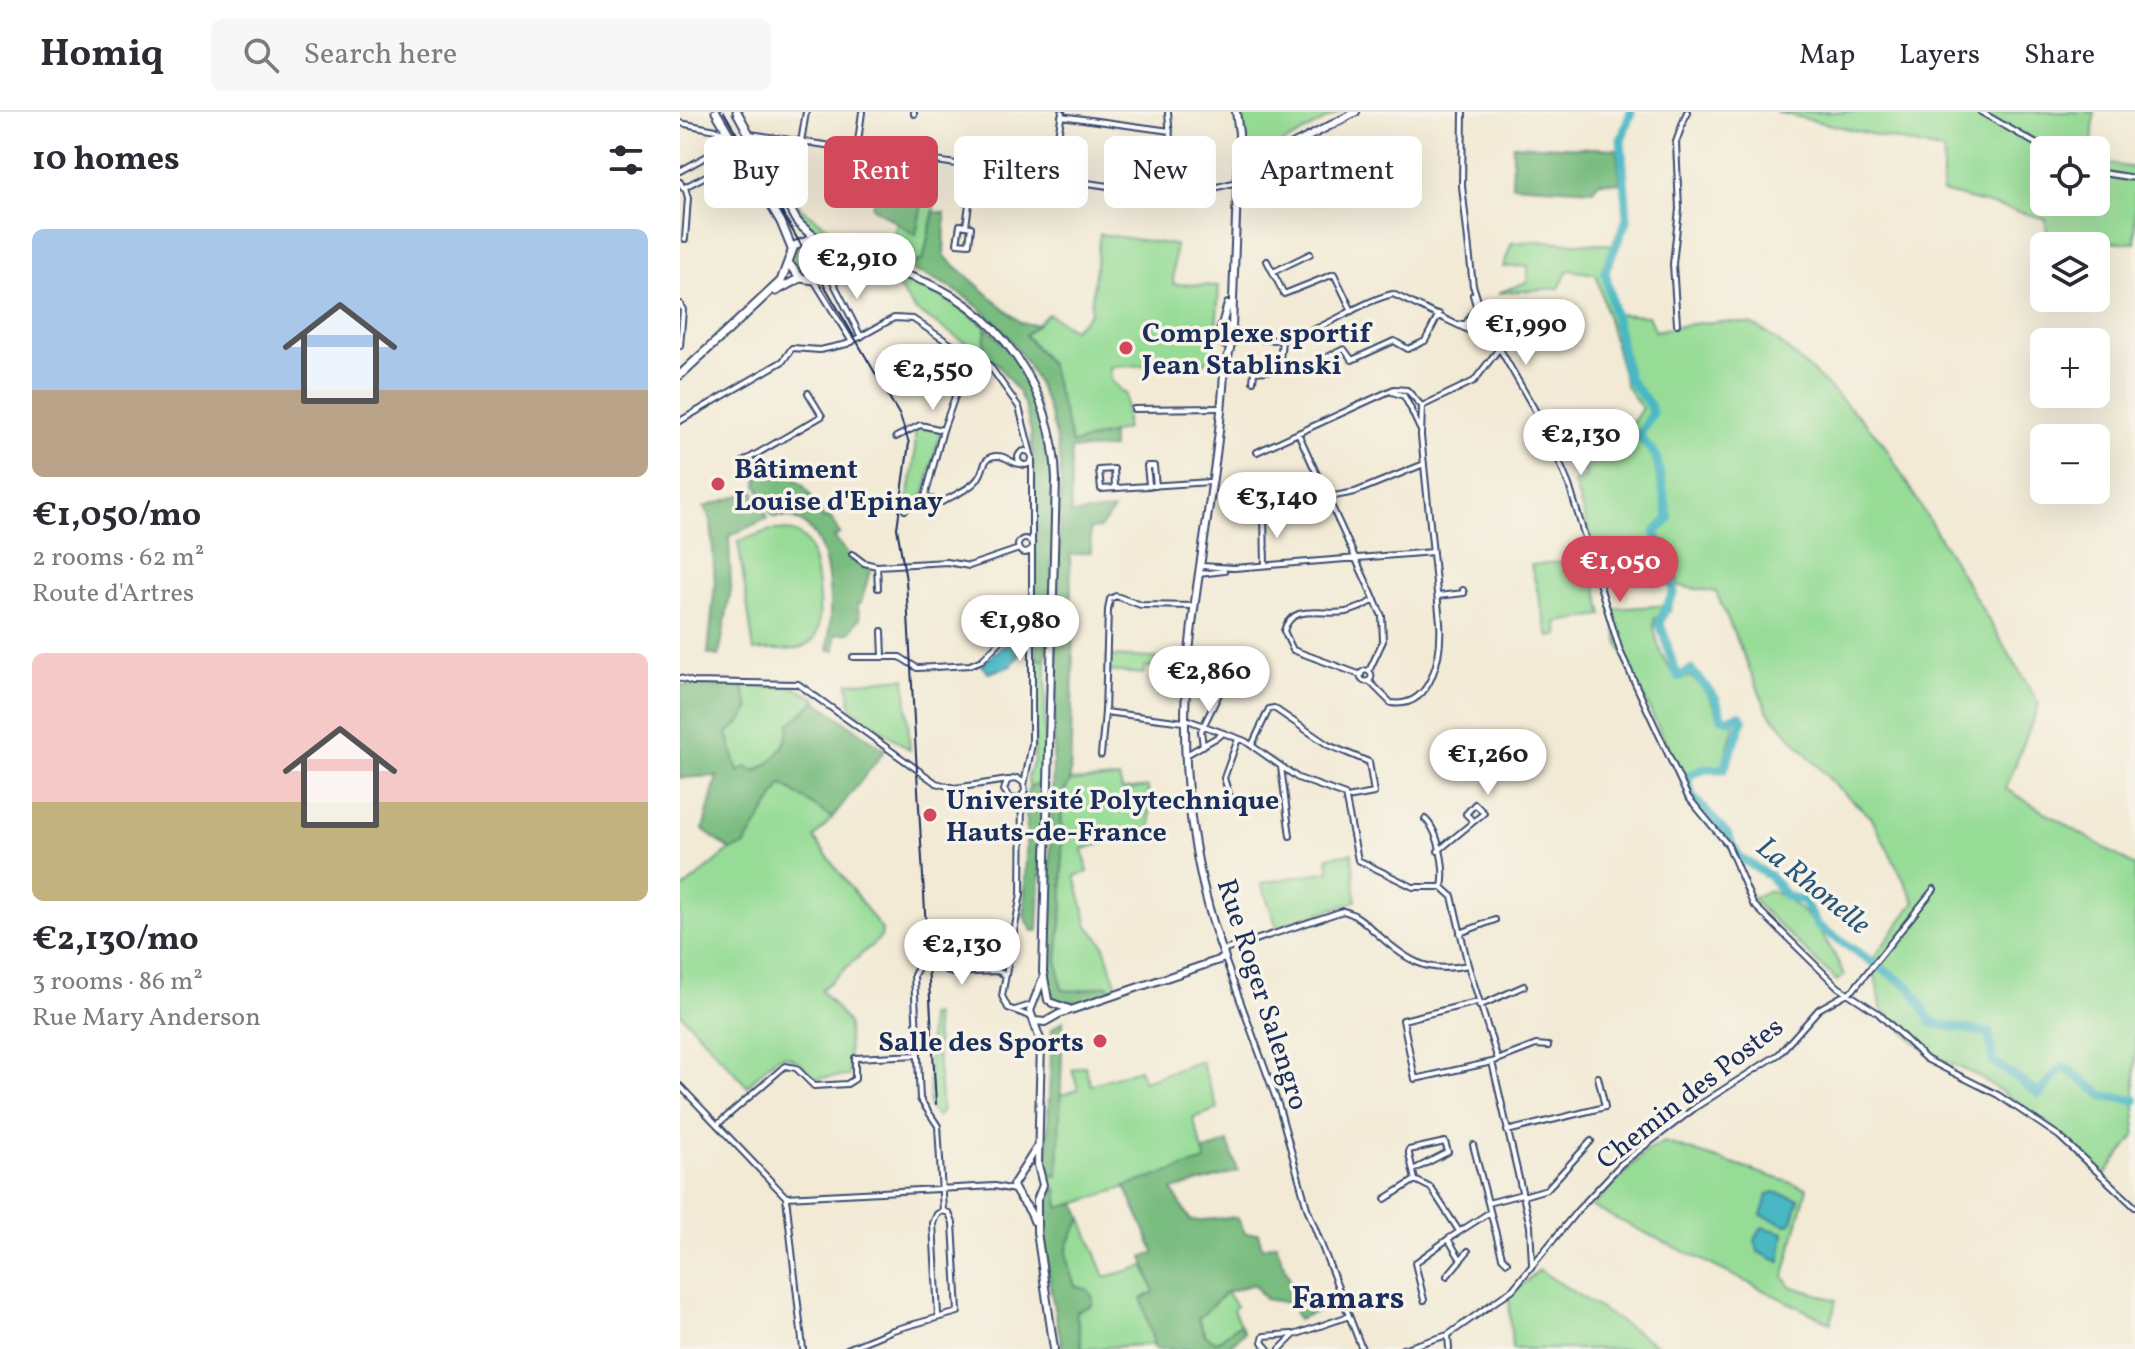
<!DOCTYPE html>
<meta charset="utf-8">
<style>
body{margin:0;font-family:Vollkorn,serif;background:#f7f7f7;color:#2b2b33;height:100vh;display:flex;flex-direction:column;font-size:30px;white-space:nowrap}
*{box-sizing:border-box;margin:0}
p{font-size:26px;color:#7c7c81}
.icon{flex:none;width:44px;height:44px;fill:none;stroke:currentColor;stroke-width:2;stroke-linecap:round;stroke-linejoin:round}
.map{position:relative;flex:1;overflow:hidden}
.side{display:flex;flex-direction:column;background:#fff;width:680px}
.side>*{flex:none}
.guide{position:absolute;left:24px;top:24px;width:760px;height:72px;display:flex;gap:16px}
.tools{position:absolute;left:1350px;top:24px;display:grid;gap:16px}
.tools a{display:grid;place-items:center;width:80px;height:80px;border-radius:12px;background:#fff;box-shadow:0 8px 32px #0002;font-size:40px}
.price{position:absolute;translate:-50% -68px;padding:0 18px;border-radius:28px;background:#fff;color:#222;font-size:26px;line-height:52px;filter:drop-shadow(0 2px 4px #0008)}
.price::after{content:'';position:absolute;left:50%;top:48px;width:24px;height:18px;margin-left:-12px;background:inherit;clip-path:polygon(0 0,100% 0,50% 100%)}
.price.on{background:#d1495b;color:#fff}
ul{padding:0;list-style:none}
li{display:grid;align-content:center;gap:16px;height:424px;padding:0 32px}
li span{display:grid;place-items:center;height:248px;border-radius:12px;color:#555}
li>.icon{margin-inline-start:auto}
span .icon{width:144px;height:144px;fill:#fffc;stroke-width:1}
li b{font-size:34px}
h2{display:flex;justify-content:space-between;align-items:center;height:96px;padding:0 32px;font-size:34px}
.tag{padding:0 28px;border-radius:12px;background:#fff;box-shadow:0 8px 32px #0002;font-size:28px;line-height:72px}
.tag.on{background:#d1495b;color:#fff}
header{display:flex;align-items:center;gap:48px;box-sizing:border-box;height:112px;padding:0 40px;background:#fff;border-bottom:2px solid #e1e1e2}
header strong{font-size:38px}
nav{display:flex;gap:44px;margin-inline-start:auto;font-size:28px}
.search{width:560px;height:72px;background:#f7f7f7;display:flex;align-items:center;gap:20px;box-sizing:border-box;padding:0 28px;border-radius:12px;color:#7c7c81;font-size:30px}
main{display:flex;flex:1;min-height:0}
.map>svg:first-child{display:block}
</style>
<header>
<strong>Homiq</strong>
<div class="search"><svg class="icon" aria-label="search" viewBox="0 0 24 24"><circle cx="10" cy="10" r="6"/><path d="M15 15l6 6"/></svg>Search here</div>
<nav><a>Map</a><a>Layers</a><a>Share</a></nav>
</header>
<main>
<section class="side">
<h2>10 homes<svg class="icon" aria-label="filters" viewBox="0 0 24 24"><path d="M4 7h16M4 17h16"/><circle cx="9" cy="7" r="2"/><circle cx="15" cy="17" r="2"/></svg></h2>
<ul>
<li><span style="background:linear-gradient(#a9c7e8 65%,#b9a48a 0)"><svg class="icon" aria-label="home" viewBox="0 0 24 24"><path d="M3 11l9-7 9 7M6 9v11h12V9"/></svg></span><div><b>€1,050/mo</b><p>2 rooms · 62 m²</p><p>Route d'Artres</p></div></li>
<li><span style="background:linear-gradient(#f6c9c9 60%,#c2b280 0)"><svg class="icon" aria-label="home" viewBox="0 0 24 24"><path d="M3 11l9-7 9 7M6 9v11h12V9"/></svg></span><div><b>€2,130/mo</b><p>3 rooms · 86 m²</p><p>Rue Mary Anderson</p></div></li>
</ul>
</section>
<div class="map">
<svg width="1455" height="1237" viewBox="0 0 1455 1237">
<rect width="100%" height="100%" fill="#f7f3e8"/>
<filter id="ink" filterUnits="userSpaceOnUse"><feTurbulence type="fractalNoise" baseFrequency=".0125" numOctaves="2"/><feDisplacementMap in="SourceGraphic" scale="16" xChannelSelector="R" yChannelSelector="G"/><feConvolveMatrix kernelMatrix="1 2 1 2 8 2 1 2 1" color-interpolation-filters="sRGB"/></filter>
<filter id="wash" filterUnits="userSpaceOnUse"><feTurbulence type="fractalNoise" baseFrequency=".006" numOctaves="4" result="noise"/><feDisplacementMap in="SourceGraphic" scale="32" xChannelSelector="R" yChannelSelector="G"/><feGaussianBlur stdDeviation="1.8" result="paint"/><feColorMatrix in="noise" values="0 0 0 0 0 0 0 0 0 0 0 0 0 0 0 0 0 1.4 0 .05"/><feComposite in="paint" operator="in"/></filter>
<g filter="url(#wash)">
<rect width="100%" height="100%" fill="#f2ead5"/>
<path fill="#96dc96" stroke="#58867a" stroke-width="2" d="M563 0H659L568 51 564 48Z
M1096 0H1414L1412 38H1364V90H1416V50L1455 56V131L1367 126 1366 107 1262 80 1264 39Z
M96 32V61L121 96 181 140 179 147 157 143C144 125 136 127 122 113L82 41 86 34Z
M242 91 255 92 243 148 230 152 207 148 217 110 236 122Z
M420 122 495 133 493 172 539 174 534 250 430 255 431 268 446 283V317L392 332 370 252 345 223 368 202 393 217 410 202Z
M855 129 939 133 928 161 936 202 968 204 975 219C1005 213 1038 206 1069 212 1091 215 1186 310 1203 331L1359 592 1326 677 1455 754V1024L1423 1065 1369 1012 1298 964 1246 940 1202 899 1192 848 1235 790 1191 705 1156 674 1088 600 1036 480 999 474 986 429 914 435 894 371 906 364 897 340 946 329 949 316 962 296 946 274 916 162 888 158 879 176 818 181 847 170 848 154 823 155 832 131Z
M114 146a16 16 0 1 1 32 0a16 16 0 1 1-32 0Z
M174 156C225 162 266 183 306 215L303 242 235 198 218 175 170 172 155 166 159 157Z
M238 315 261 318 244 383 227 394 235 346V318Z
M91 418C104 417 116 418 125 428 137 441 146 515 133 528 116 544 93 535 74 539L58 429Z
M910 446 923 503 877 510 879 523 869 525 851 453Z
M991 493 990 499 974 507C973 524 985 558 1000 567L1010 565C1026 576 1033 589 1039 607L1055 611 1041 656 1015 664 1005 672 939 533 932 497Z
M427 544 495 547V553L465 555 463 562 427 559Z
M357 547 366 548 364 670 349 675 348 664 354 649Z
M225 566 230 638 171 596 168 571Z
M62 574 114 575 137 587 110 612C108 640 85 661 58 660L47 621 59 612Z
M439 666 442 678 468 675 471 717 403 737 408 760 395 764 408 814 423 831 438 878 431 880 428 873 385 881 380 873 377 846 383 793 381 686 390 669Z
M102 672 152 706 134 726 202 818 201 825 141 878 168 911 169 964 134 966C101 928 98 945 67 974L0 901V779L50 738 64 734Z
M672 741 676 789 597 815 581 771 649 759 648 745Z
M1089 778C1125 791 1150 830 1164 863L1157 869 1079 794 1073 786Z
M254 903 262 1000 257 1005 249 995V904Z
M521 949 538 997 513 1006 526 1049 379 1097 377 1077 371 1079 370 1062 373 1064 378 1050 380 984 398 977 392 958 405 954 411 973 459 957 464 969Z
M984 1030 1127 1076 1104 1164 1110 1174 1156 1188 1151 1211 912 1095 966 1039Z
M402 1107 425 1165 465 1154 474 1180 462 1187 474 1232 402 1237 396 1199 408 1178 395 1174C383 1144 383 1134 402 1107Z
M859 1158 983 1237H832L829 1185Z
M546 1180 556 1194 553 1198 560 1212 536 1230 525 1223 518 1207Z"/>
<path fill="#78bc7f" stroke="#4a766e" stroke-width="2" d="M833 33 937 37 940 71 919 70 913 78 832 73Z
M194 86 242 91 236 123 192 95Z
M254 100 265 101 264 144 341 211 357 213 345 223 370 252 392 332 432 321V336L391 337V402L434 398 420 416 410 417 411 440 390 443 393 555 390 669 381 686 383 793 377 846 382 878 401 879 428 873 431 880 398 891 376 889 370 881 367 861 381 368C379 281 327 197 245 163 225 155 200 153 179 147L181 140 230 152 243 148Z
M306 215C398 291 369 442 366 548L357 547 353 495 356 417 351 321 345 294 338 280 317 252 303 242Z
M82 358C125 363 125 375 144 407L150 405 160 422 154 425C163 437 173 450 191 455L181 491 177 492 180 506 169 521 155 522V538H148C152 498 157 396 93 405L77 373 78 362Z
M74 379 88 406 49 424 51 477 39 544 28 542 35 472 31 408 24 395Z
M0 573 62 574 70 596 59 612 47 621 58 660 66 655 76 660C93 650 109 633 109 613L136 589 205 638 152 706 102 672 64 734 50 738 23 718 37 664 0 666Z
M364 670 358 819H353L344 805 347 709 344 691 349 675Z
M383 909 378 1064H373L366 1054 372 917Z
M548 1030 558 1059 492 1078 511 1109 557 1105 565 1121H578L582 1135 596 1132 618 1188 634 1186 638 1199 618 1207 610 1191 585 1187 574 1172 546 1180 518 1207 525 1223 536 1230 560 1212 564 1221 546 1237H475L462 1187 474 1180 463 1145 475 1141 445 1074 525 1049 524 1039Z
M377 1077 379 1096 396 1091 402 1107C383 1133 383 1144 395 1174L408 1178 413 1186 412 1193 396 1200 402 1237H383C375 1204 354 1106 371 1079Z"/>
<path fill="#4ab7c4" stroke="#327391" stroke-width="2" d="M344 516 349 531 331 554 308 561 301 553Z
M1094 1080 1119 1087 1112 1109 1107 1113 1081 1103 1088 1082Z
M1082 1115 1104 1121 1100 1150 1078 1140 1075 1128Z"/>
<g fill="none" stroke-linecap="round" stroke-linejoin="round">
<path stroke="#4ab7c4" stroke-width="9" d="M951 0 941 28 947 107 925 159 948 266 970 293 972 302 959 324 976 344 989 407 975 420 994 479 979 511C989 529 988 548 999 565L1011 558 1036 587 1042 606 1049 608 1059 603 1063 608 1044 657H1023L1007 665 1012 684 1048 723 1059 745 1091 765 1106 784 1123 789 1138 814 1231 876 1252 911 1309 921 1313 949 1359 982 1383 954 1424 984 1455 988"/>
</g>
</g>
<g filter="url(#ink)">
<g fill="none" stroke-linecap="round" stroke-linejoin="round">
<defs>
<path id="street" d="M488 0 491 40
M783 0 782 74 793 174
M1301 0 1367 38
M234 2V0
M381 4 490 19
M0 11 46 20
M70 22 476 81 510 82 557 70
M378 24 382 0
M121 30 126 0
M177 37 182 0
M79 41 84 33 97 28
M0 59 40 37 47 41 48 51
M1416 60 1455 66
M330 61 388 70
M0 70 3 76 60 46
M286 114 291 115 289 132 277 131 280 113 286 114 294 55
M5 127 8 86 5 75
M587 149 604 182 654 162 672 199
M148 160 181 225
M593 160 630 142
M135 170 172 230
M793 173 805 211 864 314 889 373 940 539 1008 685 1048 733 1073 792 1158 875 1198 901 1246 947 1318 983 1379 1024 1455 1095
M793 183 800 208 810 226
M0 192 3 198 0 234
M781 212H800
M997 212 993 152 999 97 996 30 1007 0
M785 213 795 197
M554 218C611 251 661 194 713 182L813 230
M602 228 599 258 617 259 664 237 672 248 714 229 728 237 745 229 759 202
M554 230 568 226
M574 260 599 258
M573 269 575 252
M712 280 724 284 731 297
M742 294 794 269 818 238
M454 297 541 296
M732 300 740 317
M0 309 103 249 112 236 140 238 167 232 214 206 233 207 287 243 309 253 339 295 351 342
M618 321 702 504 703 529 689 559
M216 325 240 313 263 318 282 265 278 250 285 242
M338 346a7 7 0 1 1 14 0a7 7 0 1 1-14 0Z
M577 340 714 277 727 278 741 293
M61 351 142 304 128 281
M469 372 467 354H474L476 374
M435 375 434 357 419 358 421 377 531 370
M245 385 262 390C272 384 293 376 299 365 305 356 303 343 318 344 328 344 332 353 342 352
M649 385 675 380 744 352
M225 398 245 385 263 318
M584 401 585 453
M338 434a7 7 0 1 1 14 0a7 7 0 1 1-14 0Z
M352 433V347
M172 442 184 451 197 454
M521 454 554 456 753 440
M519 462 544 459
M198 476 197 454 267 450 289 454 339 437
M758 484 784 481 783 478
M202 519 203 545
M173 545H220L237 556 290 553 302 548 341 508 351 506
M680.5 564a5.5 5.5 0 1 1 11 0a5.5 5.5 0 1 1-11 0Z
M681 563 613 538 604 519C612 490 644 504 666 500 676 498 686 493 695 488
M0 566 13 570 118 572 256 671 275 676 328 668
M689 569 711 591C753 597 762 541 760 510L741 324 742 294
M505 607 565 629 618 666 665 683 678 748 733 775H762
M504 610 425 600 428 498 430 487 436 484 461 493 515 494
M572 633 589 597 594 596 648 633 689 650 694 681 667 686
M523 634 521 619 540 580
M508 642 541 623
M421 643 425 600
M601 655 610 724
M344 673 352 632V436
M342 684 341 782 322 884 328 896 352 905
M332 687 340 686 345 679 344 671 337 666 327 669 324 678 341 700
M552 692 544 666 558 627
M745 707C759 719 766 757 762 775
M758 739 804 701 795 692 786 702 792 708
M780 821 815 808
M542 839 663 799C677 802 684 810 694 819 725 847 746 863 788 853L772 784 762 775
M545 847 599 995 627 1096 682 1237
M788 853 818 948
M797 890 723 908 735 967 812 950 856 933 868 934
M799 894 844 874
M335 898 351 893
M812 950 850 1114 852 1152
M0 974 106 1085
M38 1012 105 954 116 956 134 974 167 972 175 967V946L238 943
M827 1019 925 995 918 965
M793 1033 822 1145 827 1150
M733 1058 768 1040 765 1030 729 1038V1042L735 1068
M735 1068 751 1076 779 1119
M843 1084 867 1077 911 1029
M106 1085 315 1074 334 1078
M106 1085 123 1237
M705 1087 735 1068
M808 1091 842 1082
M768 1127 810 1100
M767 1164 788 1139
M744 1188 735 1151 768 1127 781 1148
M258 1203 253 1111 257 1102 263 1099
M768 1223 769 1237
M167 1237 213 1218 278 1200 273 1111 269 1101 263 1099 258 1014 240 987 234 863 239 854 250 850 272 861 317 859 326 863
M588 1237 582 1230 584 1224 612 1222
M600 1237 614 1223 669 1204
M722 1237 768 1223 833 1177 897 1099 941 1052 1016 995 1099 942 1139 897 1173 878 1254 777"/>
<path id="secondary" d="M557 62 676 0
M150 140C171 157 207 157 232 165 319 194 373 278 376 367L363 860 368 888
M149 157 173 154
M538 224a9 9 0 1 1 18 0a9 9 0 1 1-18 0Z
M541 216 548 192
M552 216 559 21 556 0
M362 868 350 899 361 930 358 1053 363 1073 357 1088V1120L374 1237
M372 891 389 897
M355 909 365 910 379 902 545 846C514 763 501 665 506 576 513 470 538 366 544 261L551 232
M354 1109C349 1092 337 1087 333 1073L356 1037"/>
<path id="primary" d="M36 0 101 110 112 137
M57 0 116 108C129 126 159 132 148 158L135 168 120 166 110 153
M96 179 120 166
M0 263 101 169 114 134 133 127"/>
</defs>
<use href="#street" stroke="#3b4b70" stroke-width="8"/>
<use href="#secondary" stroke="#3b4b70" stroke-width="10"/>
<use href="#primary" stroke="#3b4b70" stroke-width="11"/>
<use href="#street" stroke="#fff" stroke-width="4"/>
<use href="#secondary" stroke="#fff" stroke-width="6"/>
<use href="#primary" stroke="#fff" stroke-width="7"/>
<path stroke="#1b2f5e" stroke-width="2" d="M44 0 220 304 229 331 217 416 226 468 256 992"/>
</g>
</g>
<g fill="#d1495b" stroke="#f7f3e8" stroke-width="3">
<circle cx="446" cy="236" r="8"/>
<circle cx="38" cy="372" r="8"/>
<circle cx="250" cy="703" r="8"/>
<circle cx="420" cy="929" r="8"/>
</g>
<g text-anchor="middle" stroke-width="7" stroke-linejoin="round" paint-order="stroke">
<g font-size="28" font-weight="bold" fill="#1b2f5e" stroke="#f7f3e8" text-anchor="start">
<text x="462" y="230">Complexe sportif<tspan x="462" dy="32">Jean Stablinski</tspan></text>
<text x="54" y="366">Bâtiment<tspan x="54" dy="32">Louise d'Epinay</tspan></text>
<text x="266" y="697">Université Polytechnique<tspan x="266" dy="32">Hauts-de-France</tspan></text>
<text x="404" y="939" text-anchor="end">Salle des Sports</text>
</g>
<g font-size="28" fill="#1b2f5e" stroke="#f7f3e8">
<text transform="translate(584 882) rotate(72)" y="10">Rue Roger Salengro</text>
<text transform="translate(1009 980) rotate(-38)" y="10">Chemin des Postes</text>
</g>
<g font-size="30" font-style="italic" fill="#29587d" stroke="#f7f3e8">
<text transform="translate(1134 773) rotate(39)" y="10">La Rhonelle</text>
</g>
<g font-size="32" font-weight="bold" fill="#1b2f5e" stroke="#f7f3e8">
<text x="668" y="1196">Famars</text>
</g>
</g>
</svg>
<div class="tools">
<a><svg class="icon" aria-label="locate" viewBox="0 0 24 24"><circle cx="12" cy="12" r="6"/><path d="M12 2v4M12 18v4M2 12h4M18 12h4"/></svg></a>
<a><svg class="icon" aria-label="layers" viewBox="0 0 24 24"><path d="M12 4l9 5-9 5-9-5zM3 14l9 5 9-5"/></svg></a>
<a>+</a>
<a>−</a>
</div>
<b class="price" style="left:177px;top:189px">€2,910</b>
<b class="price" style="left:846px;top:255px">€1,990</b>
<b class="price" style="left:253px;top:300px">€2,550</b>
<b class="price" style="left:901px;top:365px">€2,130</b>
<b class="price" style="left:597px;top:428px">€3,140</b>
<b class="price on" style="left:940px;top:492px">€1,050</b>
<b class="price" style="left:340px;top:551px">€1,980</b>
<b class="price" style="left:529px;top:602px">€2,860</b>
<b class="price" style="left:808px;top:685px">€1,260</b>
<b class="price" style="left:282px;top:875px">€2,130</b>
<div class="guide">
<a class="tag">Buy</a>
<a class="tag on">Rent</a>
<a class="tag">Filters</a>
<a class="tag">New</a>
<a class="tag">Apartment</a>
</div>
</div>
</main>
